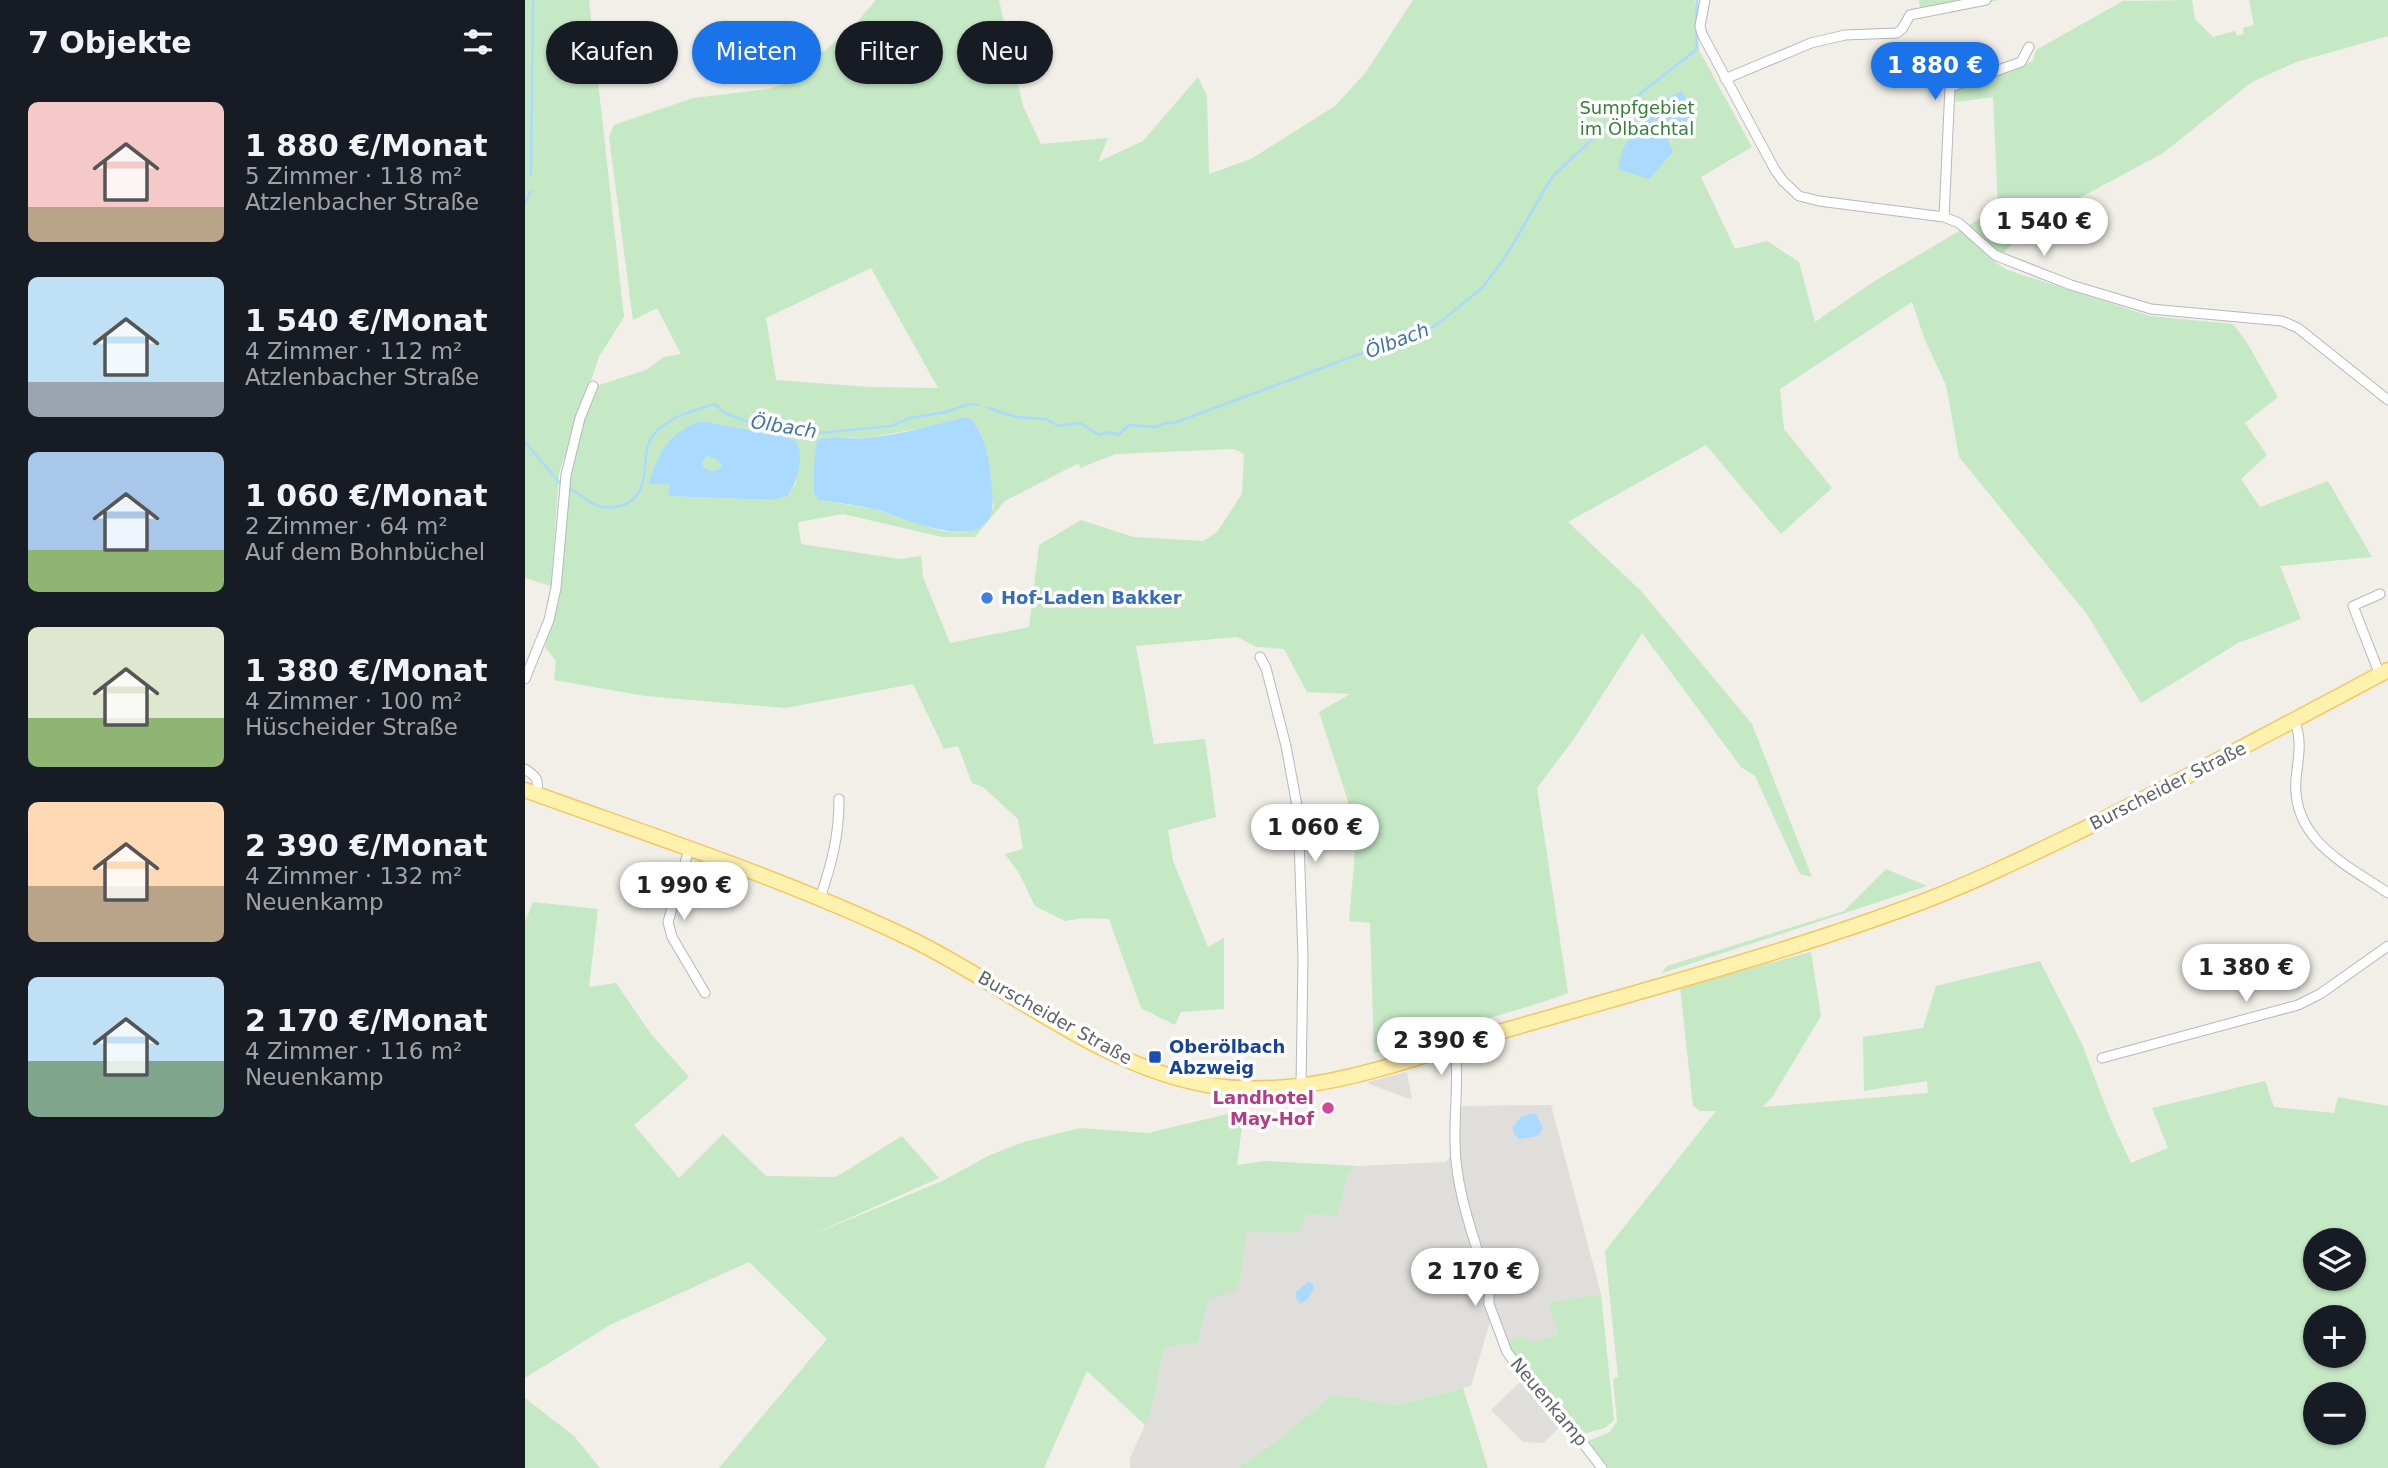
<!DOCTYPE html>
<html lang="de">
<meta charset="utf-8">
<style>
body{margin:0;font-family:"DejaVu Sans",sans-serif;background:#242831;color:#f1f3f6;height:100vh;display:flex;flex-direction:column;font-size:26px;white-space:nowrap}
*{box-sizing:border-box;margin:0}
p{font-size:23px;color:#9ea1a6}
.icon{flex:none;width:38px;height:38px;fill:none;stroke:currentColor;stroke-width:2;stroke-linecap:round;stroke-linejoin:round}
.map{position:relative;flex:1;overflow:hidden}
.sheet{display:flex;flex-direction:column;background:#171b24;width:525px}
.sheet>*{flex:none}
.top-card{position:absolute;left:21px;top:21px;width:665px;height:63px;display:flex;gap:14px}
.buttons{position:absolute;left:1778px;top:1228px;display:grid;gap:14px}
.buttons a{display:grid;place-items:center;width:63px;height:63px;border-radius:50%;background:#171b24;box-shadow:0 2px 5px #0004;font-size:35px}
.price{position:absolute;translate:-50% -60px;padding:0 16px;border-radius:24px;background:#fff;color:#222;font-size:23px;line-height:46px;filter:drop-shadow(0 2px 4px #0008)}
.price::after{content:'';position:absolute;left:50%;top:42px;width:21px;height:16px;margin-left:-10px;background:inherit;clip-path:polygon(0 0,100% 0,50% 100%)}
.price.current{background:#1a73e8;color:#fff}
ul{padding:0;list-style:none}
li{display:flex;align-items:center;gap:21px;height:175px;padding:0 28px}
li span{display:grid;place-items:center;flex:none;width:196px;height:140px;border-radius:10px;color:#555}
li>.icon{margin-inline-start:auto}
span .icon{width:84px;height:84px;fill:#fffc;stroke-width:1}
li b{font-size:30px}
h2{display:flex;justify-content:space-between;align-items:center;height:84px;padding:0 28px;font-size:30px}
.tag{padding:0 24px;border-radius:32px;background:#171b24;box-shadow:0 2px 5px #0004;font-size:24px;line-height:63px}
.tag.current{background:#1a73e8;color:#fff}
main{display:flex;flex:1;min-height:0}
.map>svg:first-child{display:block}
</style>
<main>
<section class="sheet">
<h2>7 Objekte<svg class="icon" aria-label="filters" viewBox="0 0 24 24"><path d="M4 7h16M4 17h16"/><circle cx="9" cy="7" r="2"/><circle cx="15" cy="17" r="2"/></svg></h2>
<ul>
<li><span style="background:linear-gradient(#f6c9c9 75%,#b9a48a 0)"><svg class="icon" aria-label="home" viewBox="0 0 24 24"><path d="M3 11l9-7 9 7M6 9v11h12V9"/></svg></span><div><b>1 880 €/Monat</b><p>5 Zimmer · 118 m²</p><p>Atzlenbacher Straße</p></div></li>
<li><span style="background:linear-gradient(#bfe0f5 75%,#9aa5b1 0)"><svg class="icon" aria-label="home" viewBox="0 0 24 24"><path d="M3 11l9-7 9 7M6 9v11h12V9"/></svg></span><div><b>1 540 €/Monat</b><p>4 Zimmer · 112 m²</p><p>Atzlenbacher Straße</p></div></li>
<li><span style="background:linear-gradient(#a9c7e8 70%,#8fb573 0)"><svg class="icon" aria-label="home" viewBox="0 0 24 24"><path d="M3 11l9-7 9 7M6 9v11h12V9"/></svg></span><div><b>1 060 €/Monat</b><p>2 Zimmer · 64 m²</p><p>Auf dem Bohnbüchel</p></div></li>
<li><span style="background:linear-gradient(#dfe7d0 65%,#8fb573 0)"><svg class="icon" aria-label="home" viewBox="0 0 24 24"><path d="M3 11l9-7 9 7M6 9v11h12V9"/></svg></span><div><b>1 380 €/Monat</b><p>4 Zimmer · 100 m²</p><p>Hüscheider Straße</p></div></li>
<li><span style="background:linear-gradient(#ffd9b3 60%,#b9a48a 0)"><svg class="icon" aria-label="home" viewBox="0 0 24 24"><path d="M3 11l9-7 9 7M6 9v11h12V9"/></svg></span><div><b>2 390 €/Monat</b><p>4 Zimmer · 132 m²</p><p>Neuenkamp</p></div></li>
<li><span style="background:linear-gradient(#bfe0f5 60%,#7fa58c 0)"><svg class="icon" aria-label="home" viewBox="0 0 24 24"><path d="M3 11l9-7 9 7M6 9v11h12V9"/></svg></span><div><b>2 170 €/Monat</b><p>4 Zimmer · 116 m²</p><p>Neuenkamp</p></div></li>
</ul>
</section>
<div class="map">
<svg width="1863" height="1468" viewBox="0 0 1863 1468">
<rect width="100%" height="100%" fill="#f1efe8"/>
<path fill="#e0deda" d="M882 1072 887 1100 844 1084 843 1082Z
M1026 1105 1076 1294 1062 1296 1033 1335 1004 1343 981 1341 965 1322 946 1386 872 1405 808 1394 754 1439 712 1468H605V1458L625 1414 640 1347 672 1343 683 1299 715 1281 722 1231 774 1233 781 1213 811 1215 823 1174 832 1166 921 1162 933 1144 937 1106Z
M995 1382 1036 1426 1018 1443 998 1442 966 1410Z"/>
<path fill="#c5e8c5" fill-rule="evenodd" d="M0 0H64L99 317 74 357 34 473 26 586 0 578Z
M351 0H474L498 106 516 144 583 138 573 162 618 141 673 77 682 96 684 174 726 159 810 106 841 72 888 0H1170L1174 50 1227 147 1176 177 1210 249 1242 241 1274 262 1290 322 1348 282 1473 208 1468 97 1431 102 1429 90 1508 61 1511 50 1598 1 1667 0 1670 19 1688 37 1710 31 1712 36 1719 34 1718 28 1729 25 1724 0H1863V36L1771 62 1727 82 1638 153 1504 225 1470 262 1482 270 1625 316 1708 324 1721 341 1753 397 1720 423 1742 455 1716 479 1735 507 1803 481 1847 557 1755 566 1776 619 1713 643 1616 703 1561 613 1434 457 1421 385 1400 340 1387 302 1255 389 1259 429 1307 488 1256 534 1181 445 1043 522 1116 591 1227 724 1287 877 1275 874 1230 776 1216 767 1117 633 1051 736 1012 788 1043 993 1018 1002 849 1053 845 923 824 921 832 829 794 712 825 694 782 692 759 649 732 647 712 637 611 646 629 744 680 739 691 817 643 830 648 861 683 947 699 938V1009L656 1012 650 1025 616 1008 584 919 559 918 540 921 510 906 494 873 480 854 498 849 493 819 458 787 447 783 433 746 419 749 388 684 260 708 120 696 29 680 31 661 20 647 36 589 40 544V486L52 437 70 384 74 385 121 370 139 357 156 354 132 308 108 320 84 137 89 125 168 98 243 89 258 84 326 29ZM346 268 413 388 344 387 251 380 241 318ZM436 418 451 425 458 439 469 506 460 524 439 533 416 531 349 509 294 500 301 437 342 438 398 428ZM175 421 258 436 274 447 271 483 263 496 247 500 144 496 146 485ZM709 449 719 454 717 494 692 532 678 541 608 537 556 520 514 545 504 627 425 643 398 577 396 556 374 559 276 544 273 522 318 514 417 537H450L480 501 554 463 555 468 591 454Z
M1394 0H1474L1396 16Z
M182 456 192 459 197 465C191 473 187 471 179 468L176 462Z
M1361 869 1402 886 1137 973 1142 966 1319 911Z
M8 902 73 909 64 987 91 983 126 1034 164 1077 109 1125 154 1178 198 1134 241 1176 311 1177 377 1136 414 1178 282 1237 417 1181 465 1155 499 1142 555 1128 623 1133 719 1110 712 1165 740 1161 832 1166 823 1174 812 1216 782 1214 774 1233 722 1232 715 1281 710 1291 683 1299 673 1343 640 1347 625 1414 620 1425 562 1371 519 1468H194L302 1339 224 1262 85 1325 0 1378V922Z
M1286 952 1296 1016 1248 1096 1238 1107 1403 1093 1402 1081 1339 1091 1338 1037 1398 1028 1411 986 1515 961 1557 1044 1585 1118 1606 1163 1643 1148 1627 1108 1740 1081 1749 1107 1809 1113 1813 1097 1863 1106V1468H1082L1063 1441 1085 1432 1092 1421 1088 1379 1093 1377 1080 1251 1191 1111H1175L1168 1106 1155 987ZM1790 1241H1829V1279H1790ZM1790 1318H1829V1356H1790ZM1790 1395H1829V1433H1790Z
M1076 1294 1089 1420 1080 1428 1058 1434 1027 1394 988 1357 981 1341 1001 1337 1004 1343 1033 1335 1023 1303Z
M938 1388 963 1468H712L754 1439 808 1394 872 1405Z
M0 1398 49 1436 75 1468H0Z"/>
<path fill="#aadaff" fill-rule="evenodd" d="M1156 91 1170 112 1164 130 1153 131 1143 141 1148 152 1124 179 1093 169 1098 148 1136 102Z
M436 418H445C462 436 465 466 467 489 477 563 388 521 353 510 334 505 313 503 294 500L289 493V466L292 440C309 434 325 440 342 438 374 435 405 426 436 418Z
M175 421 258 436 271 441C280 457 272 481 263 496L247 500 143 496 145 485 124 483C135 450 142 435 175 421ZM182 456 192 459 197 465C191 473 187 471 179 468L177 462Z
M1004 1114H1011L1018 1128 1013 1136 994 1139 989 1134 988 1127 996 1117Z
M784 1281 789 1285C788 1293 783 1301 775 1303L770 1297 771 1292Z"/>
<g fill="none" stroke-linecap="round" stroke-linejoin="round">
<path stroke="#aadaff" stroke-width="2.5" d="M1171 22 1172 0
M6 175 8 0
M0 203 6 191
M463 408 491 417 521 419 534 426 555 423 574 435 585 432 593 435 604 425 631 427 641 423H649L910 326 957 288 981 256 1027 177 1116 93 1172 49 1171 28
M0 442 35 483
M45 488C64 501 74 513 98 505 112 500 116 490 119 477 121 466 119 450 125 440 139 417 166 412 189 404L202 414 223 422 268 425 294 433 366 426 385 418 421 412 444 404 453 405"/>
<defs>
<path id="minor" d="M1180 0 1175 26 1177 34 1250 170 1258 181 1274 196 1294 201 1419 217 1434 223 1470 255 1477 258 1546 285 1626 309 1757 321 1773 328 1863 400
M1200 79 1286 43 1320 35 1372 33 1377 29 1385 15 1461 0
M1419 217 1425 87 1496 62 1504 47
M735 657 741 668 761 746 773 811 778 958 776 1086
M1855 675 1828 606 1855 594
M0 679 24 620 31 588 41 475 55 418 68 386
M1769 721C1778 739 1773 759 1771 779 1766 839 1820 864 1863 893
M0 769C11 776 15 780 11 794
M164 849 143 922 147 937 180 993
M295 898C307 863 314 836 314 799
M930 1047C935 1084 927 1123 931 1161 935 1203 952 1247 964 1287V1304L982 1352 996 1371 1017 1390 1077 1468
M1577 1058 1773 1005 1795 994 1863 946"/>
<path id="primary" d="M0 790C130 837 261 879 386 939 481 985 578 1068 683 1085 787 1102 890 1056 988 1028 1126 988 1268 951 1402 900 1456 879 1507 854 1559 829 1661 778 1762 724 1863 670"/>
</defs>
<use href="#minor" stroke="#b5b8bc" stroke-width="11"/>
<use href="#primary" stroke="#f2c960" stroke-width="17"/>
<use href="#minor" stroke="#fff" stroke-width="9"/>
<use href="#primary" stroke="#fff2af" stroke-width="14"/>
</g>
<circle fill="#3f7fe0" stroke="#fff" stroke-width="2.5" cx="462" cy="598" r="7"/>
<rect fill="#1a4fb4" stroke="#fff" stroke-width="2.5" x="623" y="1050" width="14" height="14" rx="3.5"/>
<circle fill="#d1479c" stroke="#fff" stroke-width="2.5" cx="803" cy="1108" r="7"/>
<g text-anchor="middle" stroke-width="7" stroke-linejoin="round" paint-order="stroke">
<g font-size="18" fill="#348238" stroke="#fff">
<text x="1112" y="114">Sumpfgebiet<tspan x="1112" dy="21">im Ölbachtal</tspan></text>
</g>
<g font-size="18" font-weight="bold" fill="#366cbe" stroke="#fff" text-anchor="start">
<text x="476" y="604">Hof-Laden Bakker</text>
</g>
<g font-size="18" fill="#5f6368" stroke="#fff">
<text transform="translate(1643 786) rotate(-27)" y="6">Burscheider Straße</text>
<text transform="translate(530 1018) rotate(29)" y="6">Burscheider Straße</text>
<text transform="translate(1024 1402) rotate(50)" y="6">Neuenkamp</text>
</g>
<g font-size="18" font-weight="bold" fill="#164399" stroke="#fff" text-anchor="start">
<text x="644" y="1053">Oberölbach<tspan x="644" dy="21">Abzweig</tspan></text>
</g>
<g font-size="18" font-weight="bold" fill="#b23c85" stroke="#fff" text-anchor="end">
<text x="789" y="1104">Landhotel<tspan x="789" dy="21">May-Hof</tspan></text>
</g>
<g font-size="19" font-style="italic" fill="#4174aa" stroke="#fff">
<text transform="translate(872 340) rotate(-21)" y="7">Ölbach</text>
<text transform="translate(259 426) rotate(9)" y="7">Ölbach</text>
</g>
</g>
</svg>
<div class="buttons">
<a><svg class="icon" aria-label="layers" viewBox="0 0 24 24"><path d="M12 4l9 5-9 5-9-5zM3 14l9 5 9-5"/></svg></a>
<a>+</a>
<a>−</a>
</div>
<b class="price current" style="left:1410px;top:102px">1 880 €</b>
<b class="price" style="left:1519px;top:258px">1 540 €</b>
<b class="price" style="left:790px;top:864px">1 060 €</b>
<b class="price" style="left:159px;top:922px">1 990 €</b>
<b class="price" style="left:1721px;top:1004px">1 380 €</b>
<b class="price" style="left:916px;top:1077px">2 390 €</b>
<b class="price" style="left:950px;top:1308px">2 170 €</b>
<div class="top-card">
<a class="tag">Kaufen</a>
<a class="tag current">Mieten</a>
<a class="tag">Filter</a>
<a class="tag">Neu</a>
</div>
</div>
</main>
